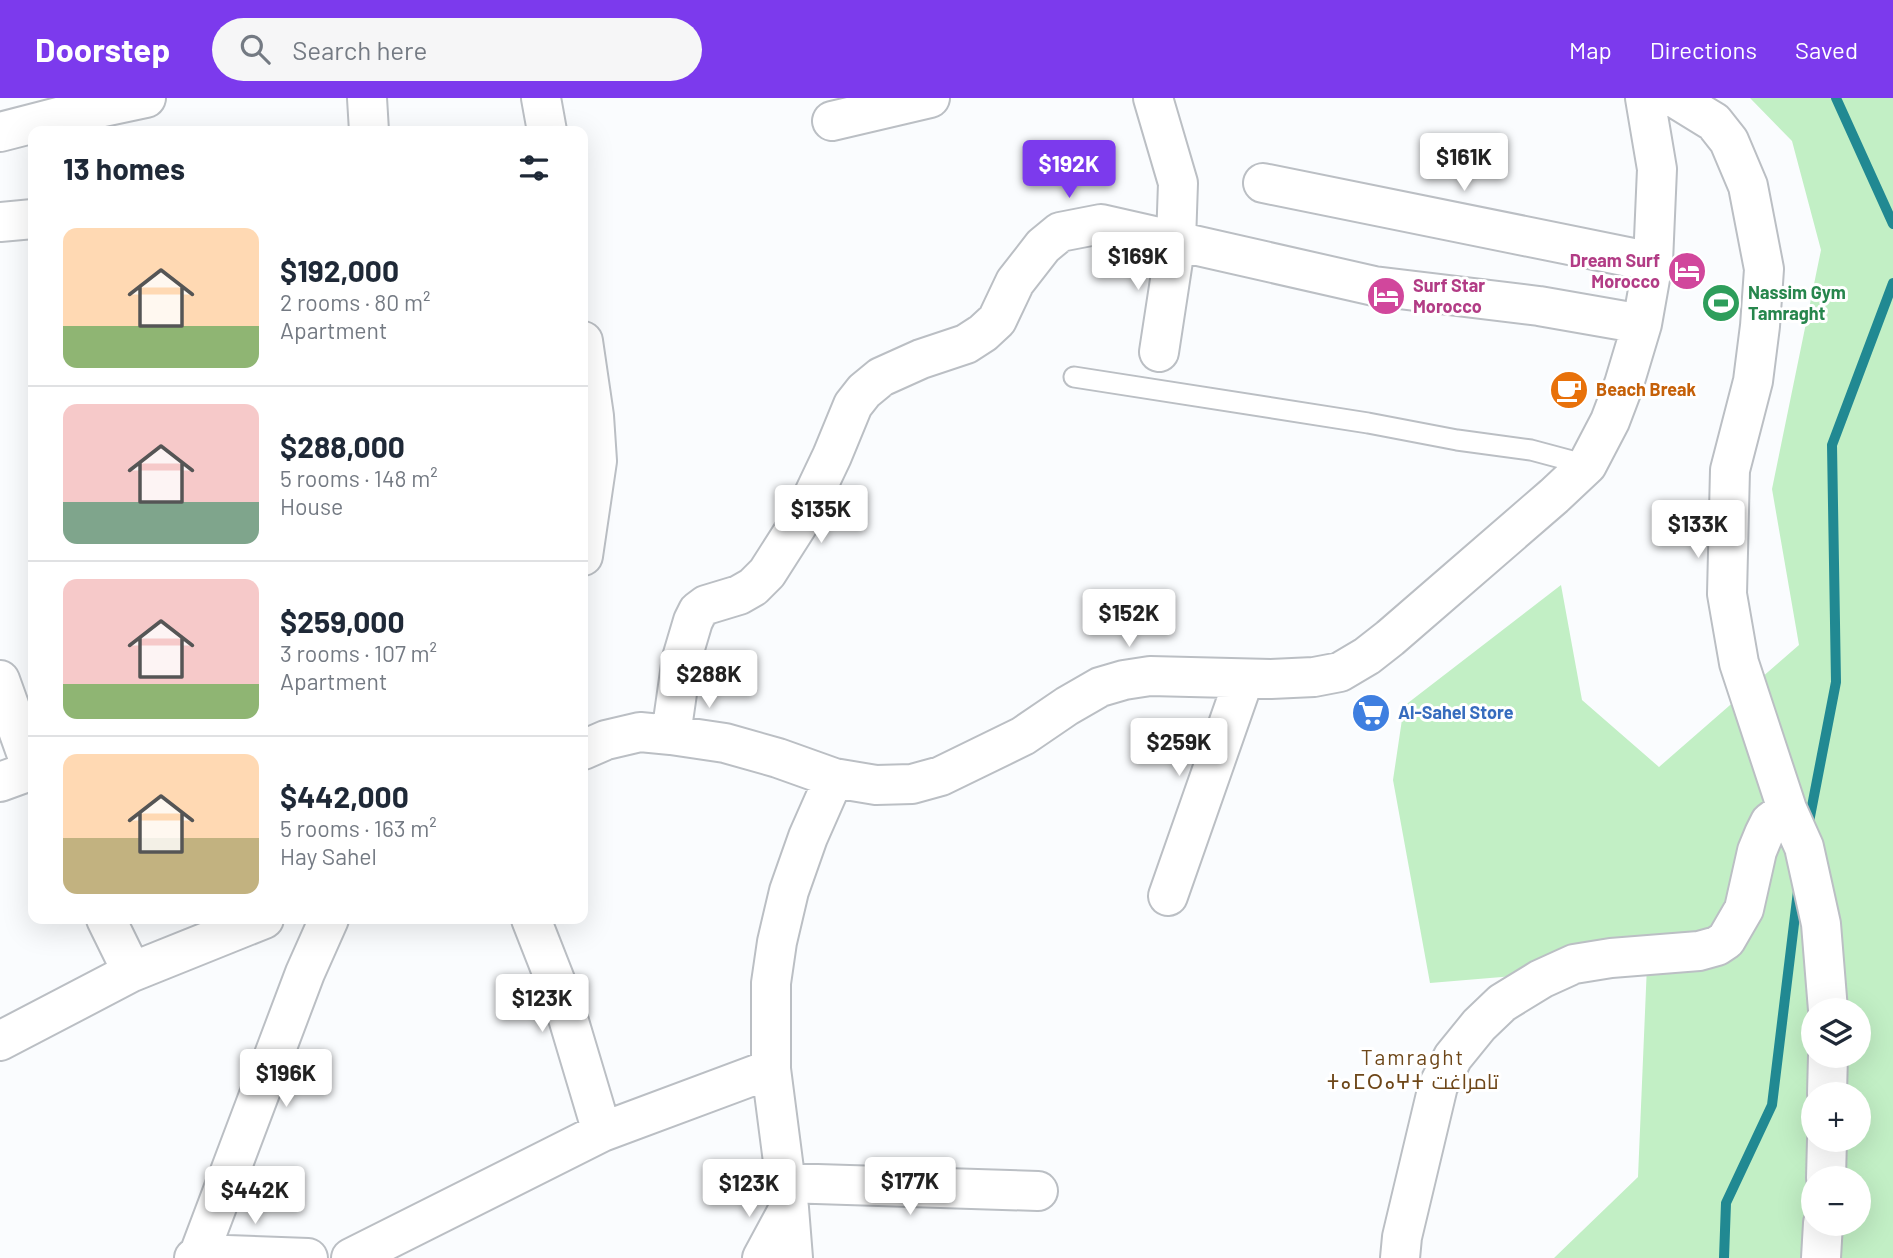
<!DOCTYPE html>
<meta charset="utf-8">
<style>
body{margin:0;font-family:Barlow,Cairo,"Noto Sans Tifinagh",sans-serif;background:#f6f6f7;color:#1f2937;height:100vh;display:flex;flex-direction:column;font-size:26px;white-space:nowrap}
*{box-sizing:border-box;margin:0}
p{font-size:23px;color:#747a83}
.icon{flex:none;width:38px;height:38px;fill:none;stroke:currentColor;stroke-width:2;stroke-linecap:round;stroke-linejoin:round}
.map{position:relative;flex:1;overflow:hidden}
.side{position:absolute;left:28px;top:28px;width:560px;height:798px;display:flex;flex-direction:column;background:#fff;border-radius:14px;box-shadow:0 7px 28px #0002}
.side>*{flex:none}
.controls{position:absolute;left:1801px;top:900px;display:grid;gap:14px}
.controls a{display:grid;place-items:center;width:70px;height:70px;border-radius:50%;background:#fff;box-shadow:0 7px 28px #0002;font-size:35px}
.price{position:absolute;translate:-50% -60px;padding:0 16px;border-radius:7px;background:#fff;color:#222;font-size:23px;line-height:46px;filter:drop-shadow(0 2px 4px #0008)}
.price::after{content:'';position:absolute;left:50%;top:42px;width:21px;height:16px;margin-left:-10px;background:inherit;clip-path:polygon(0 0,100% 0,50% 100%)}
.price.selected{background:#7c3aed;color:#fff}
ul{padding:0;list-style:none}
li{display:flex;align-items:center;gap:21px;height:175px;padding:0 35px}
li+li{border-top:2px solid #e0e1e3}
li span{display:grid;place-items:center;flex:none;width:196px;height:140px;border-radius:14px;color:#555}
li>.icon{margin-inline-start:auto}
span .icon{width:84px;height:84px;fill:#fffc;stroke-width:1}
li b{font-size:30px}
h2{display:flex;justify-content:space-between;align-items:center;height:84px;padding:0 35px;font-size:30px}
header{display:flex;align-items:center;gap:42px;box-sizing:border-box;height:98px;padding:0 35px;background:#7c3aed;color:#fff}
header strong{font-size:33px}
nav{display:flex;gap:38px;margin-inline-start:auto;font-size:24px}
.search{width:490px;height:63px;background:#f6f6f7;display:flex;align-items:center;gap:18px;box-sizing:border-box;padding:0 24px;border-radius:38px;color:#747a83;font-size:26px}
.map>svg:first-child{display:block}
</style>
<header>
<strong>Doorstep</strong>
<div class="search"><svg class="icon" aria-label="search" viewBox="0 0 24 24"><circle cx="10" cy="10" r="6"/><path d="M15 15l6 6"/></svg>Search here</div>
<nav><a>Map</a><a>Directions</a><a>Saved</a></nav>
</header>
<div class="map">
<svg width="1893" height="1160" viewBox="0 0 1893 1160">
<rect width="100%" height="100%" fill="#fafcfe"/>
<path fill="#c2efc5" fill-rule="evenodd" d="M1750 0H1893V1160H1554L1638 1079 1647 867 1430 885 1393 682 1404 608 1561 487 1582 602 1659 669 1799 547 1772 391 1821 152 1792 43ZM1813 912H1858V957H1813ZM1813 996H1858V1041H1813ZM1813 1080H1858V1125H1813Z"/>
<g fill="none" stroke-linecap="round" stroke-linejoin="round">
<path stroke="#218992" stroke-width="10" d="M1836 0 1893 126
M1808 729 1836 584 1832 347 1893 185
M1724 1160 1726 1105 1772 1007 1798 793"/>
<defs>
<path id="lane" d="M1074 279 1368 325 1457 342 1531 352 1587 367"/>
<path id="street" d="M367 0 369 33
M541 0 547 33
M1675 0 1714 24 1729 43 1748 88 1764 171 1760 228 1753 283 1730 372 1727 496 1739 565 1787 711 1804 749 1821 826 1828 912
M832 23 930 0
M0 34 66 17 146 0
M1263 85 1653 164
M0 124 33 121
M583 243 594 318 597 363 583 458
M1159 254 1176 143 1374 188 1539 208 1642 226
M0 582 33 674
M671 637 682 560 693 523 698 513 706 507 739 497 753 489 767 475 804 417 832 358 853 307 864 293 881 279 921 261 966 246 983 235 997 222 1015 184 1043 148 1060 134 1101 126 1176 143 1178 85 1153 0
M583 652 606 642 640 634 671 637 725 645 778 660 834 680
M0 684 33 672
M1168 798 1244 581
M106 821 132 874
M531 821 562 900 602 1034
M0 943 132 874 264 821
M1827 996 1828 957
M1826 1080 1827 1041
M785 1085 1038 1093
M199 1156 308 1160
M194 1160 199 1156 305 875 329 821
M351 1160 602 1034 771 971
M762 1160 789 1110
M793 1160 789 1110 771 971V885L777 844 789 793 808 739 834 680 876 687 912 686 941 678 1023 638 1067 608 1100 589 1124 582 1150 578 1271 581 1314 579 1340 574 1367 558 1390 540 1554 398 1587 367 1610 323 1624 286 1642 226 1653 164 1657 71 1645 0
M1400 1160 1402 1139 1438 988 1453 959 1479 927 1502 905 1541 881 1574 866 1611 860 1699 853 1717 848 1726 842 1744 811 1757 753 1764 736 1770 724 1787 711
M1821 1160 1823 1125"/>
</defs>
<use href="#lane" stroke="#bbbfc4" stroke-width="23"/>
<use href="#street" stroke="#bbbfc4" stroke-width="42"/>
<use href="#lane" stroke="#fff" stroke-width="19"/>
<use href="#street" stroke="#fff" stroke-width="38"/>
</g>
<defs>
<symbol id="hotel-disc" viewBox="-11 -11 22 22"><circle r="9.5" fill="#d1479c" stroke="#fff"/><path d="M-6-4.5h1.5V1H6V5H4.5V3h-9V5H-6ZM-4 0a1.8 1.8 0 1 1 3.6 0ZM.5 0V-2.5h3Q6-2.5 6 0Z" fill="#fff"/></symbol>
<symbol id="stadium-disc" viewBox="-11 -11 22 22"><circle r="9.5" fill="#2e9e5b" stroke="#fff"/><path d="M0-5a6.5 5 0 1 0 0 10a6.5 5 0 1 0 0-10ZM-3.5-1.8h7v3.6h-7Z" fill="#fff"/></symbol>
<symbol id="cafe-disc" viewBox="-11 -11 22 22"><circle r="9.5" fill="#e8710a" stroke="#fff"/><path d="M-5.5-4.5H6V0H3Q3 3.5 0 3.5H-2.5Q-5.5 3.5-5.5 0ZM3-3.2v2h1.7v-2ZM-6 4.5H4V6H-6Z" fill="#fff"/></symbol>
<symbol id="supermarket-disc" viewBox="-11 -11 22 22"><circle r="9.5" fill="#3f7fe0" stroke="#fff"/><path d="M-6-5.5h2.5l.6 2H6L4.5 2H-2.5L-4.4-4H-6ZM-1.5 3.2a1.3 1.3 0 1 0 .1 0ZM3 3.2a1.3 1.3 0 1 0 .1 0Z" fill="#fff"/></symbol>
</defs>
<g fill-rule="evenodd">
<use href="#hotel-disc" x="1665" y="151" width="44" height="44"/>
<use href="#hotel-disc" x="1364" y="176" width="44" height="44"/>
<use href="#stadium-disc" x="1699" y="183" width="44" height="44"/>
<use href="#cafe-disc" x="1547" y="270" width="44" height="44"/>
<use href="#supermarket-disc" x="1349" y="593" width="44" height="44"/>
</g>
<g text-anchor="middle" stroke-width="6" stroke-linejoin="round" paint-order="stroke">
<g font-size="18" font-weight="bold" fill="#b23c85" stroke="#fff" text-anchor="end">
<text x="1660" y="169">Dream Surf<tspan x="1660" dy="21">Morocco</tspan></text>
<text x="1413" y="194" text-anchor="start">Surf Star<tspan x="1413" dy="21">Morocco</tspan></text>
</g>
<g font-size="18" font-weight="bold" fill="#27864d" stroke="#fff" text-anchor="start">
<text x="1748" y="201">Nassim Gym<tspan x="1748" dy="21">Tamraght</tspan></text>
</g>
<g font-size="18" font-weight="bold" fill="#c56008" stroke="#fff" text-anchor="start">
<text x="1596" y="298">Beach Break</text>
</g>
<g font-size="18" font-weight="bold" fill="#366cbe" stroke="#fff" text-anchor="start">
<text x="1398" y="621">Al-Sahel Store</text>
</g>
<g font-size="21" letter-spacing="2" fill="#6e4719" stroke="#fff">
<text x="1413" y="967">Tamraght<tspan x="1413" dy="24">ⵜⴰⵎⵔⴰⵖⵜ تامراغت</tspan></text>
</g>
</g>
</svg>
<div class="controls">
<a><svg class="icon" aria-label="layers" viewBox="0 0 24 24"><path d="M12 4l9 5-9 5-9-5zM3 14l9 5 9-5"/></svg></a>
<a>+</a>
<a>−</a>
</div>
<b class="price" style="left:1464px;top:95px">$161K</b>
<b class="price selected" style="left:1069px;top:102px">$192K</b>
<b class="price" style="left:1138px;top:194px">$169K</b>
<b class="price" style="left:821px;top:447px">$135K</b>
<b class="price" style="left:1698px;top:462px">$133K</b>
<b class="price" style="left:1129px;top:551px">$152K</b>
<b class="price" style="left:709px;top:612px">$288K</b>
<b class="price" style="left:1179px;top:680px">$259K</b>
<b class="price" style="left:542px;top:936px">$123K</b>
<b class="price" style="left:286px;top:1011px">$196K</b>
<b class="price" style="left:910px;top:1119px">$177K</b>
<b class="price" style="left:749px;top:1121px">$123K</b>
<b class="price" style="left:255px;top:1128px">$442K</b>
<section class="side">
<h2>13 homes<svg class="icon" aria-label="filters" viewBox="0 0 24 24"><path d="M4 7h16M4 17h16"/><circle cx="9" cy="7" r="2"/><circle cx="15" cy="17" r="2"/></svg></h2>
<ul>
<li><span style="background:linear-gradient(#ffd9b3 70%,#8fb573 0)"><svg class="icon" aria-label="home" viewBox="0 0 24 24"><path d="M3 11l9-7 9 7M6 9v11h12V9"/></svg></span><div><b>$192,000</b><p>2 rooms · 80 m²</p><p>Apartment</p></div></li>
<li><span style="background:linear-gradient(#f6c9c9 70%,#7fa58c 0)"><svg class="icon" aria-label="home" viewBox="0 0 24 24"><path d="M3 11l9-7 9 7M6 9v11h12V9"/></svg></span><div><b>$288,000</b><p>5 rooms · 148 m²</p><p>House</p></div></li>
<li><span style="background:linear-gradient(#f6c9c9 75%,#8fb573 0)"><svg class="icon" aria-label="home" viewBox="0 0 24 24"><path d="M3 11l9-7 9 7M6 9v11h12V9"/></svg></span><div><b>$259,000</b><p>3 rooms · 107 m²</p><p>Apartment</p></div></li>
<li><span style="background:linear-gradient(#ffd9b3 60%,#c2b280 0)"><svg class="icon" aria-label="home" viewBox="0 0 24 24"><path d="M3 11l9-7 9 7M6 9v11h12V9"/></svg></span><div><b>$442,000</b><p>5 rooms · 163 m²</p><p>Hay Sahel</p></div></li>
</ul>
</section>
</div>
